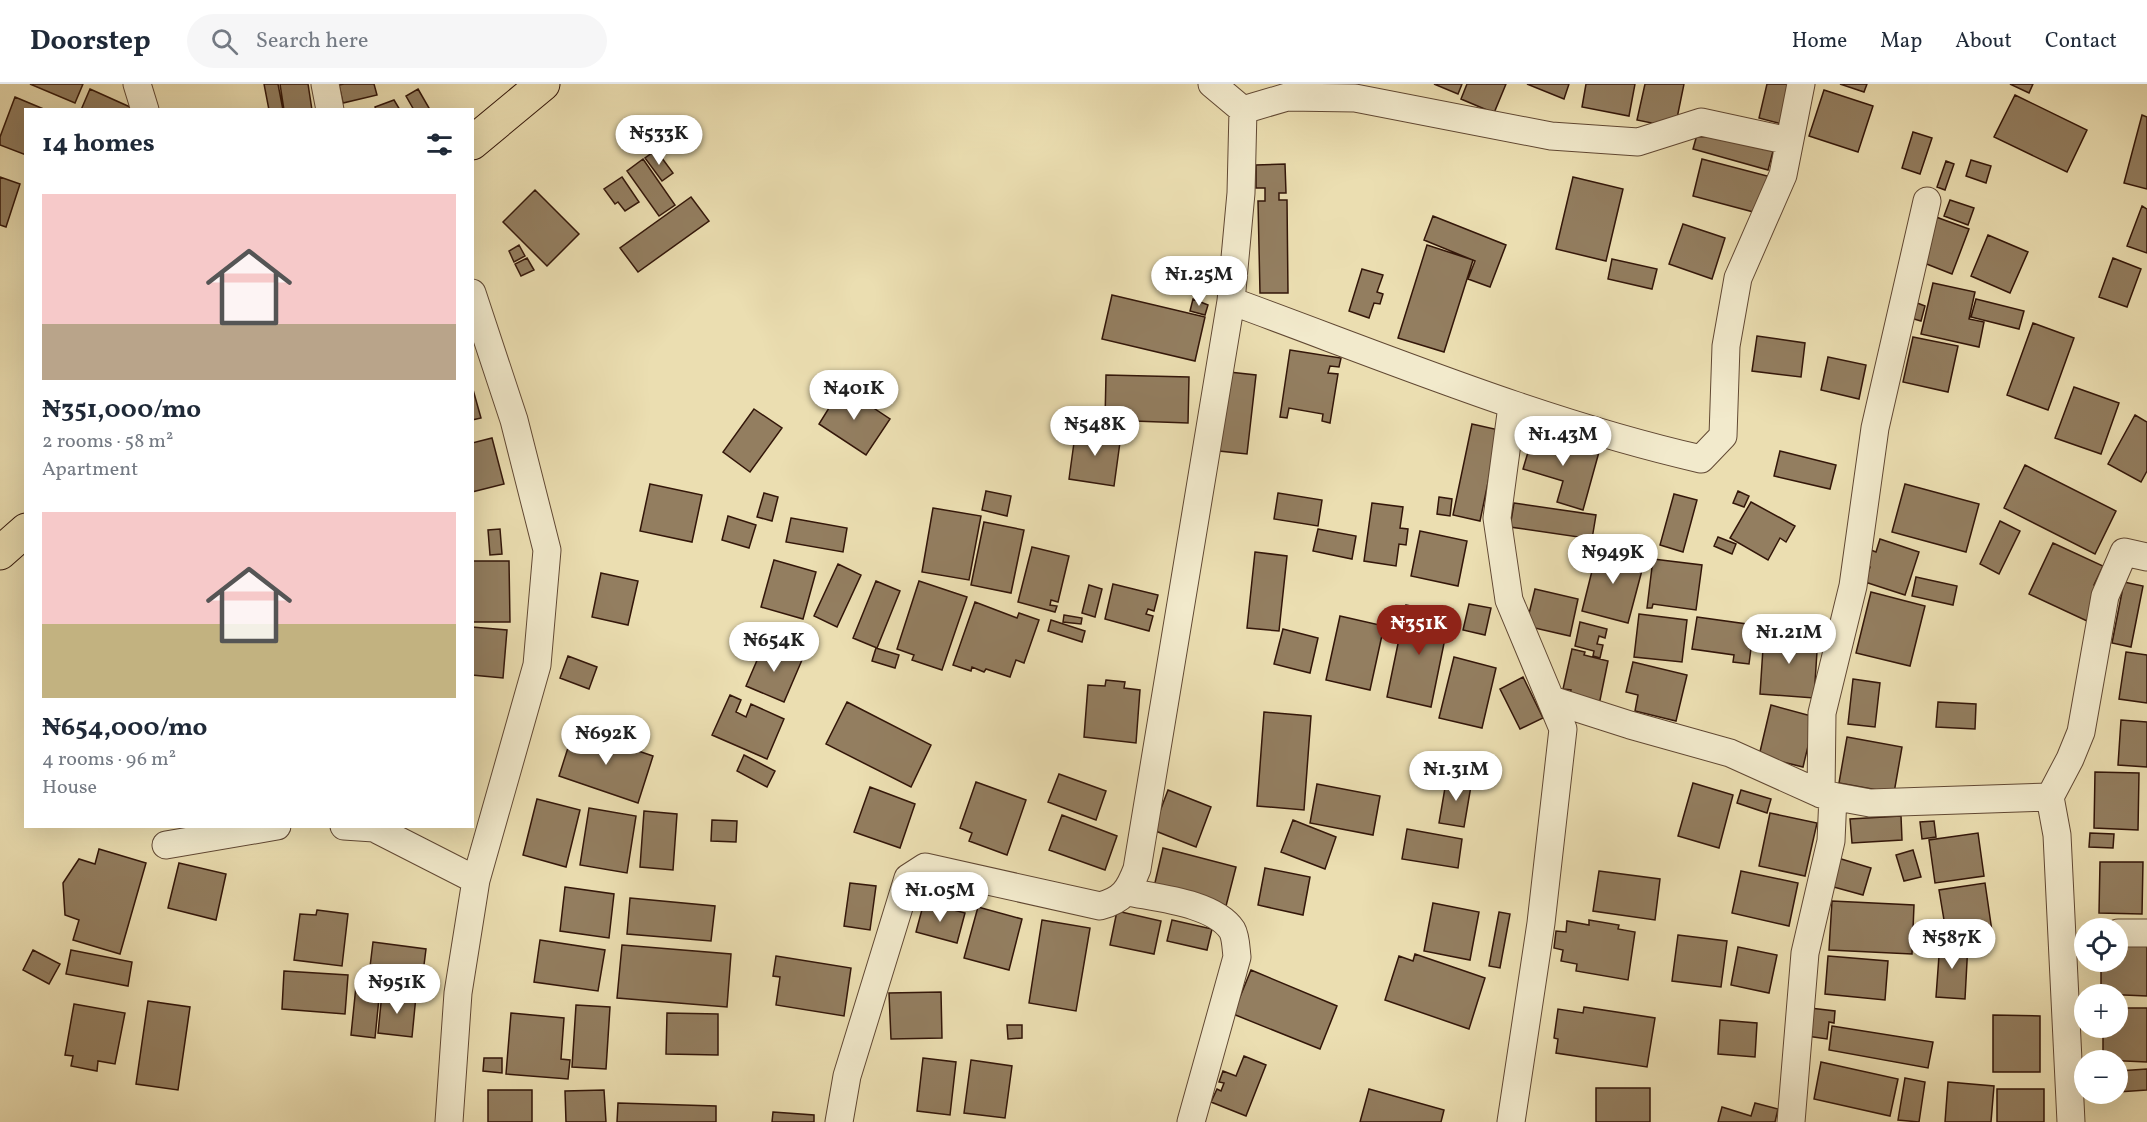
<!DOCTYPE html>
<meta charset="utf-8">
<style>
body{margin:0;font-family:Vollkorn,serif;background:#f6f6f7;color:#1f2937;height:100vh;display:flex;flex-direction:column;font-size:22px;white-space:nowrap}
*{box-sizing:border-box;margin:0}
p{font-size:20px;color:#747a83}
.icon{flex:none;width:33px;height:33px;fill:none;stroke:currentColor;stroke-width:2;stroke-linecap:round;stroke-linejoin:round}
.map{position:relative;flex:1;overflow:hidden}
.sheet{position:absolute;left:24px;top:24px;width:450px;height:720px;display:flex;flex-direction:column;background:#fff;border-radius:0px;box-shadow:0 6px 24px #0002}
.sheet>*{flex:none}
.controls{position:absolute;left:2074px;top:834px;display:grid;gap:12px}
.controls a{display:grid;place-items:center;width:54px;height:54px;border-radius:50%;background:#fff;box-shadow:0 6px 24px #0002;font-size:30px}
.price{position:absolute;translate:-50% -51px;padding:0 14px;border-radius:21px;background:#fff;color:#222;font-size:20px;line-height:39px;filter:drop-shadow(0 2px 3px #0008)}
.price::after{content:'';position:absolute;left:50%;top:36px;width:18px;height:14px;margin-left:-9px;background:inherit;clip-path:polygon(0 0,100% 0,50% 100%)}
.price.current{background:#8f2418;color:#fff}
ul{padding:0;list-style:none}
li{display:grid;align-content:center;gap:12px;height:318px;padding:0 18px}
li span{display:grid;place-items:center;height:186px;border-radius:0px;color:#555}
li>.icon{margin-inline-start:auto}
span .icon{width:108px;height:108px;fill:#fffc;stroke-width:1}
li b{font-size:26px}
h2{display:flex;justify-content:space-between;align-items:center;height:72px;padding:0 18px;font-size:26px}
header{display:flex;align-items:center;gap:36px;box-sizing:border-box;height:84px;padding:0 30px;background:#fff;border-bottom:2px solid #e0e1e3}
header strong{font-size:28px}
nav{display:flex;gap:33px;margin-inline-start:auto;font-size:21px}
.search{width:420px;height:54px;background:#f6f6f7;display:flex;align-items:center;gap:15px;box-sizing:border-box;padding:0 21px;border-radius:33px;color:#747a83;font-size:22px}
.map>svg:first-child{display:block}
</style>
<header>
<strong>Doorstep</strong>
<div class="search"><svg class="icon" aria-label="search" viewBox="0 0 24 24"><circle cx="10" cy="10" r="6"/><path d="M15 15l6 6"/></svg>Search here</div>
<nav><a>Home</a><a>Map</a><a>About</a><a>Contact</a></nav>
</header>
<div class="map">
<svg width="2147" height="1038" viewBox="0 0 2147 1038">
<rect width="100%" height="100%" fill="#ebdeb1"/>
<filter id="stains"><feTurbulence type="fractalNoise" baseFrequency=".00333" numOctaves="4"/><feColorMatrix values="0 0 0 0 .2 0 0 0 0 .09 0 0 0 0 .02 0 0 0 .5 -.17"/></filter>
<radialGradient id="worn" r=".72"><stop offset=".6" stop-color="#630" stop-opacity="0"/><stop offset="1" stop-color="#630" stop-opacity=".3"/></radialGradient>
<path fill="#937e60" stroke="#331609" stroke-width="1.5" d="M30 0H83L75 19Z
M264 0H278L283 26H269Z
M280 0H308L312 26H284Z
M344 0H374L377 11 343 19 339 1Z
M1434 0H1462L1458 10Z
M1467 0H1506L1494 29 1461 15Z
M1527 0H1569L1564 15Z
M1586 0H1635L1629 32 1582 23Z
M1645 0H1684L1675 44 1651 46 1652 39 1637 36Z
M1767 0H1792L1782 40 1759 34Z
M1840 0H1867L1864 8Z
M2010 0H2033L2029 9Z
M90 5 130 23 129 26H81Z
M418 5 429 24 426 26H414L406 12Z
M1824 6 1873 22 1858 68 1809 52Z
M2015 11 2087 46 2067 88 1994 53Z
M15 13 46 26H26V71L0 61V53Z
M394 16 400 26H376L375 23Z
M2142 31 2147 33V105L2124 99Z
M1700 40 1775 60 1768 86 1693 65Z
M1913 48 1932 54 1920 90 1902 84Z
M656 66 673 89 662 97 645 74Z
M643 75 675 121 659 132 627 87Z
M1702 75 1771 93 1761 130 1693 112Z
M1971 76 1991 82 1986 99 1966 92Z
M1946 77 1954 80 1945 106 1937 103Z
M1285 80 1286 109H1279V116H1287L1288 209H1260L1258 117H1265V104H1256V81Z
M0 93 20 100 6 143 0 141Z
M622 93 639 118 625 127 618 118 615 120 604 105Z
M1573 93 1623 105 1606 177 1556 165Z
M535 106 579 150 547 182 503 138Z
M691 113 709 137 638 188 620 164Z
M1950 116 1974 124 1968 141 1944 132Z
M2142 122 2147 125V169L2127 162Z
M1433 132 1506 161 1490 203 1468 195 1475 177 1424 156Z
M1936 133 1969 145 1952 190 1919 177Z
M1683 140 1725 154 1712 195 1669 180Z
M1988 151 2028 168 2010 209 1971 192Z
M519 161 525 172 514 178 509 167Z
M1427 161 1473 176 1444 268 1398 254Z
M527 174 534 186 521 192 515 180Z
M2113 174 2141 185 2127 223 2099 213Z
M1612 175 1657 185 1652 205 1608 195Z
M1362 185 1383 191 1377 208 1383 210 1380 220 1374 219 1369 234 1349 227Z
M1933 199 1975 208 1969 235 1984 238 1979 263 1921 250Z
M1112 211 1205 233 1195 277 1102 255Z
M1193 215 1208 221 1205 231 1190 227Z
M1976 215 2024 227 2019 245 1971 233Z
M1912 217 1925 222 1921 237 1907 233Z
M2033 239 2074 254 2048 326 2007 311Z
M1757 252 1805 259 1801 293 1752 287Z
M1913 253 1958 262 1948 308 1903 298Z
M1290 266 1341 274 1339 283 1330 282 1328 289 1338 290 1330 339 1322 337 1323 330 1289 324 1287 334 1280 333Z
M1828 273 1866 281 1859 315 1821 306Z
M1229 288 1256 291 1247 370 1219 367Z
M1106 291 1189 293 1188 339 1105 336Z
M472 302 481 334 472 336Z
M842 303 890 335 866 371 819 340Z
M2074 303 2119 319 2101 370 2055 354Z
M754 325 782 344 750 388 723 368Z
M2135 331 2147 338V387L2141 398 2108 380Z
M1472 340 1499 346 1480 437 1453 431Z
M1076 344 1121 351 1114 402 1069 395Z
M1534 348 1599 368 1583 426 1557 418 1563 397 1523 385Z
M492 354 504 400 472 408V359Z
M1780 367 1836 381 1830 405 1774 392Z
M2025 381 2116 427 2095 470 2004 424Z
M650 400 702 411 692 458 640 447Z
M1905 400 1979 420 1966 468 1892 448Z
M986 407 1011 412 1007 432 982 426Z
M1738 407 1749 412 1744 423 1733 419Z
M764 409 778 413 772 437 757 433Z
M1278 409 1322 416 1318 442 1274 435Z
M1674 410 1697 416 1683 468 1660 461Z
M1439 413 1452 415 1450 432 1437 430Z
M1751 418 1795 442 1786 458 1780 454 1768 476 1730 454Z
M1372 419 1403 423 1400 444 1408 445 1406 461 1399 460 1396 482 1364 477Z
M1514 419 1596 431 1592 455 1510 443Z
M933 424 981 432 969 496 922 488Z
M728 432 756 441 749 464 722 456Z
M791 434 847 444 843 468 786 458Z
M2000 437 2020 447 1999 490 1980 480Z
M984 438 1024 446 1011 509 971 501Z
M500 445 502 470 490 471 488 446Z
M1318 445 1356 452 1352 475 1313 467Z
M1420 447 1467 457 1458 502 1411 492Z
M1718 453 1736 460 1732 470 1714 462Z
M1880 455 1919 468 1905 511 1865 498 1870 483 1866 482 1871 466 1876 468Z
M2053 459 2103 482 2094 501 2102 505 2087 537 2029 510Z
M1032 463 1069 472 1058 518 1051 516 1050 521 1057 522 1055 528 1018 518Z
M1598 463 1645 475 1628 539 1582 527Z
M1255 468 1287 472 1279 547 1247 544Z
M1653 475 1702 481 1696 526 1653 520 1652 524H1647Z
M774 476 816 488 803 535 761 523Z
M472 477H509L510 538H472Z
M838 480 861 491 837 543 814 532Z
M601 489 638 497 628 541 592 533Z
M1916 493 1957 502 1953 521 1912 512Z
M876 497 900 507 877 564 853 554Z
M919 497 967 513 942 586 912 576 914 571 897 565Z
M2124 498 2143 502 2131 563 2112 559Z
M1113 500 1158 511 1154 527 1148 525 1146 530 1153 532 1149 547 1105 535Z
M1089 501 1102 505 1095 533 1082 529Z
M1535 505 1578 515 1570 552 1526 542Z
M1871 508 1925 522 1910 582 1856 569Z
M975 518 1017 534 1019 529 1039 536 1024 579 1016 576 1010 593 986 585 984 588 972 583 971 587 953 581Z
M1469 520 1491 524 1485 551 1463 546Z
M1406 521 1450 530 1431 623 1387 613Z
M1639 530 1687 536 1682 578 1634 573Z
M1064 531 1082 534 1081 540 1063 538Z
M1340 532 1384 542 1370 606 1326 596Z
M1697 533 1754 541 1749 580 1733 578 1734 571 1692 565Z
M1051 536 1085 547 1082 558 1048 547Z
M1580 538 1607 545 1605 554 1599 552 1597 560 1603 561 1600 574 1593 572 1594 567 1575 562Z
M472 543 507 546 503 594 472 591Z
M1283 545 1318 554 1310 589 1274 580Z
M1764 549 1818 552 1814 614 1760 610Z
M764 560 802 576 784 618 746 602Z
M876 564 899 571 895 584 872 577Z
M1572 565 1585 568 1584 571 1608 577 1599 621 1569 615 1571 606 1563 605Z
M2126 568 2147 571V619L2119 615Z
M568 572 597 583 589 605 560 594Z
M1454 573 1496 584 1482 644 1439 634Z
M1633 578 1687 591 1676 637 1635 627 1638 611 1626 608Z
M1523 593 1543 634 1520 645 1500 605Z
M1853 595 1880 599 1875 643 1848 640Z
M1106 596 1125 598 1124 604 1140 606 1136 659 1084 653 1088 601 1105 602Z
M730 611 741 616 736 628 746 633 751 620 784 635 767 675 712 651Z
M847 618 931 661 911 703 826 660Z
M1938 618 1976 620 1975 645 1936 643Z
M1771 621 1815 633 1803 683 1759 672Z
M1264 628 1311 632 1304 726 1257 722Z
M2121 636 2147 638V683L2118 681Z
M574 645 653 672 638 719 559 692Z
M1847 653 1902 663 1894 709 1839 699Z
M744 671 775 687 767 703 737 687Z
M2095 688 2139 689 2138 746 2094 744Z
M1059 690 1106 707 1096 736 1048 718Z
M1447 692 1472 696 1464 743 1439 739Z
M976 698 1026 716 1007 771 969 757 972 749 960 744Z
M1693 699 1733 711 1719 764 1678 752Z
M1317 700 1380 712 1373 751 1310 739Z
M870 703 915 720 900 764 854 748Z
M1168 706 1211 723 1196 763 1153 746Z
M1741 706 1771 715 1767 729 1737 719Z
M537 715 580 726 566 783 523 771Z
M589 724 636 732 627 789 580 781Z
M644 727 677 730 673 786 640 783Z
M1770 729 1817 739 1805 792 1759 782Z
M1062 731 1117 752 1105 786 1049 766Z
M1901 732 1902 756 1852 759 1850 735Z
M712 736 737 737 736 758 711 757Z
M1293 736 1336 753 1325 785 1281 768Z
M1934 737 1936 753 1922 755 1920 738Z
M1407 745 1462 755 1458 784 1402 775Z
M1978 749 1984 792 1935 799 1929 756Z
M2090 749 2114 750 2113 764 2089 763Z
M1163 764 1236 783 1226 822 1154 803Z
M99 765 146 779 120 870 73 856 79 836 65 831 63 799 79 775 95 780Z
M1913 766 1921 793 1904 797 1896 771Z
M1838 774 1871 784 1863 811 1830 802Z
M2100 778H2143L2142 830 2099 829Z
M179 779 226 790 216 836 168 824Z
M1265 784 1310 793 1303 831 1258 821Z
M1599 787 1660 795 1655 836 1593 827Z
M1741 787 1798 799 1789 842 1732 829Z
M850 799 876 802 870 846 844 842Z
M1985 799 1992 847 1947 854 1939 806Z
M565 803 614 810 609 854 560 847Z
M630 814 715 822 711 857 627 850Z
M1832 817 1914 821 1912 870 1829 866Z
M924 818 965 829 957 859 916 848Z
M1433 819 1479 828 1470 876 1424 867Z
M978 823 1022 835 1009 886 964 874Z
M317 826 348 830 342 882 294 876 300 830 316 831Z
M1117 827 1161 837 1154 870 1110 861Z
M1499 828 1510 830 1500 884 1489 882Z
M1042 836 1090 844 1076 927 1029 919Z
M1172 836 1212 845 1207 866 1167 857Z
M1589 836 1619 841 1618 845 1635 848 1628 896 1576 887 1577 880 1561 877 1563 866 1554 864 1556 847 1566 848 1567 837 1589 841Z
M1678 851 1727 857 1721 903 1672 897Z
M540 856 605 866 598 907 534 898Z
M373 858 426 865 422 897 369 891Z
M1940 858 1968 859 1965 915 1936 913Z
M622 861 731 870 727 923 617 914Z
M2118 862H2147V912L2101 910V878H2118Z
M1738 863 1777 871 1769 909 1731 901Z
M33 866 60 880 49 900 23 886Z
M71 866 132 878 128 902 66 890Z
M1415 870 1485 894 1469 945 1385 916 1399 872 1413 877Z
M776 872 851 884 844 932 776 921 780 893 773 892Z
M1828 872 1888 877 1885 916 1825 910Z
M1251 886 1337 922 1320 965 1233 930Z
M284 887 348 891 345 930 282 925Z
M356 902 380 904 375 954 351 951Z
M941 908 942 954 891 955 889 909Z
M382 909 416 912 412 953 378 949Z
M148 917 190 923 178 1006 136 1000Z
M74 920 125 929 115 980 98 977 97 987 71 982 73 972 65 971Z
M576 921 610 923 606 985 572 983Z
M1584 923 1655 934 1647 983 1556 969 1558 955 1554 954 1558 925 1583 929Z
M1810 924 1835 927 1834 939 1829 938 1827 955 1807 952Z
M2118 924H2147V978L2103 976V944H2118Z
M511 929 564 934 561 975 570 976 568 995 506 990Z
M667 929 718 930V971L666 970Z
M1993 931 2040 932V988H1993Z
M1720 936 1757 939 1755 973 1718 970Z
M1007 941H1022V954L1008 955Z
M1832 942 1933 958 1928 984 1829 966Z
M1244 972 1266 981 1246 1032 1211 1018 1217 1005 1221 1007 1224 999 1219 998 1223 987 1236 992Z
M484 974H502V989L483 987Z
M923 974 956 978 950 1031 917 1027Z
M971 976 1012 982 1005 1034 964 1029Z
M1821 978 1898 995 1890 1032 1814 1015Z
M2147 985V1006L2118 1008V987Z
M1905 994 1925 998 1919 1038 1898 1036Z
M1948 998 1994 1002 1991 1038H1945Z
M1596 1004H1650V1038H1596Z
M1369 1005 1444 1026 1441 1038H1360Z
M1997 1005H2044V1038H1997Z
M488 1006H532V1038H488Z
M604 1006 606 1038H566L565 1007Z
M618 1019 716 1022V1038H617Z
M1755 1019 1778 1025 1775 1038H1718L1722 1023 1751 1032Z
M773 1028 814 1031V1038H772Z"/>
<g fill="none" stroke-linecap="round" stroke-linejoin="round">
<defs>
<path id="minor" d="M137 0 145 26
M325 0 330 26
M1212 0 1243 26
M1243 26 1287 13 1355 14 1551 52 1638 58 1701 38 1789 57
M1231 217C1387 274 1540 338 1701 375L1723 352 1726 262 1738 194 1783 91 1801 0
M1552 616 1630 641 1730 669 1821 710 1870 719 2050 713
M1821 710 1822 629 1853 502 1875 344 1927 117
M344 742 374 744 476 796
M166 761 277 742
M1128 808C1157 814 1214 819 1232 846 1236 853 1236 865 1237 873L1191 1038
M2118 849H2147
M449 1038 458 909 476 796 537 581 547 466 514 336 472 209
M839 1038 847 992 908 794 925 783 1100 822C1123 816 1129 806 1137 785L1231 217 1241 109 1243 26
M1511 1038 1541 839 1563 645 1509 516 1497 434 1512 322
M1791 1038 1805 869 1831 757 1833 712
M2071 1038 2057 751 2050 713 2070 675 2081 648 2105 512 2124 468 2147 473"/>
<path id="major" d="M472 59 543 0
M0 469 26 446"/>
</defs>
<use href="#minor" stroke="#614833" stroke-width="29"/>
<use href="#major" stroke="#331609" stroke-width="35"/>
<use href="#minor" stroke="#f2eacc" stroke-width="27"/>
<use href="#major" stroke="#ebdeb1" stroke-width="33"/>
</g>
<rect width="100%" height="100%" filter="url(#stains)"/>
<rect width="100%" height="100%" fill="url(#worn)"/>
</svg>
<div class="controls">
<a><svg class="icon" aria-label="locate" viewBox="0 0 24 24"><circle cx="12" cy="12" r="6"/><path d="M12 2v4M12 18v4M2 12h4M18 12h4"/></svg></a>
<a>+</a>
<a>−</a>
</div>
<b class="price" style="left:659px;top:82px">₦533K</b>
<b class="price" style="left:1199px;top:223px">₦1.25M</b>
<b class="price" style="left:854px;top:337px">₦401K</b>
<b class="price" style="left:1095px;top:373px">₦548K</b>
<b class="price" style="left:1563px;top:383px">₦1.43M</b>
<b class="price" style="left:1613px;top:501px">₦949K</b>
<b class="price current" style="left:1419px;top:572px">₦351K</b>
<b class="price" style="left:1789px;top:581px">₦1.21M</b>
<b class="price" style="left:774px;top:589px">₦654K</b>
<b class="price" style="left:606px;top:682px">₦692K</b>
<b class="price" style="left:1456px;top:718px">₦1.31M</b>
<b class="price" style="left:940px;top:839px">₦1.05M</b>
<b class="price" style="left:1952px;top:886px">₦587K</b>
<b class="price" style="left:397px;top:931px">₦951K</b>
<section class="sheet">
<h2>14 homes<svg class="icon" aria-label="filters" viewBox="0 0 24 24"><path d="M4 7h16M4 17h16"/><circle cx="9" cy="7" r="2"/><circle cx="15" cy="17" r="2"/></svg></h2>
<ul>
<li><span style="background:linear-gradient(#f6c9c9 70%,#b9a48a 0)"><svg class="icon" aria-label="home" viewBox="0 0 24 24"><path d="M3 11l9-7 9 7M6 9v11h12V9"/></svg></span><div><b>₦351,000/mo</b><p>2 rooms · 58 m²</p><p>Apartment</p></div></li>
<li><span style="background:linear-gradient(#f6c9c9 60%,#c2b280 0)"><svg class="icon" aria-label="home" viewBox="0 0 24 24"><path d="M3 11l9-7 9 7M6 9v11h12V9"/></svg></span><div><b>₦654,000/mo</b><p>4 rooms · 96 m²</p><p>House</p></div></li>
</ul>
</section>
</div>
